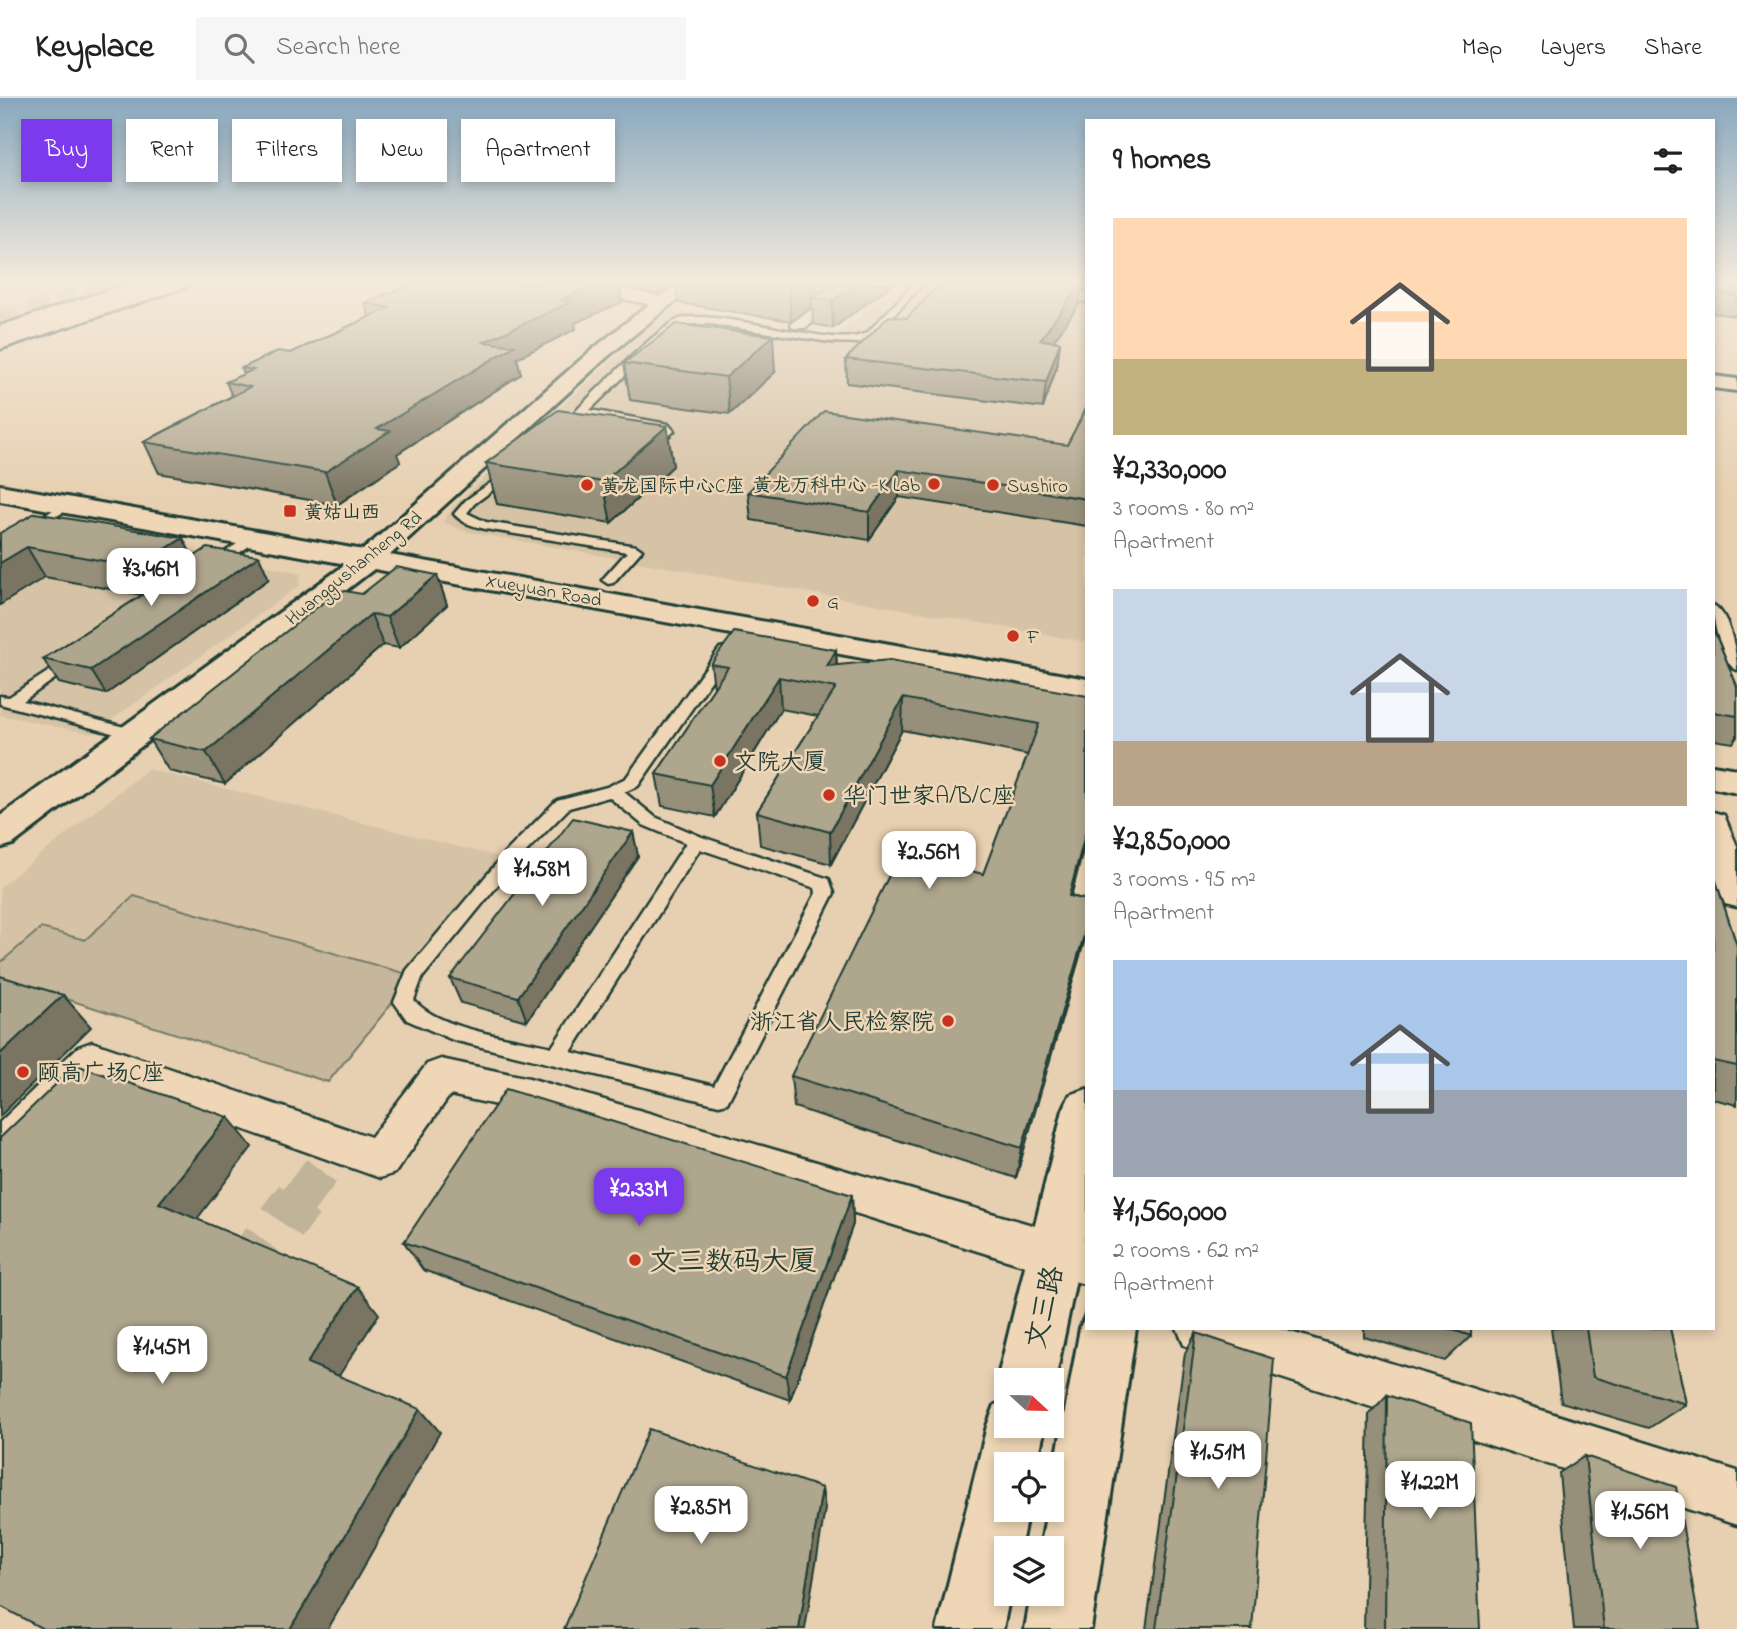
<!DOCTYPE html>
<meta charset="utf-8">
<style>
body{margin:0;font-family:"Indie Flower","LXGW WenKai TC",sans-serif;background:#f6f6f6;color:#222;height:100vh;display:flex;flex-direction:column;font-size:26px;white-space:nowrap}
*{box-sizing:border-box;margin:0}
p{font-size:23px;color:#767676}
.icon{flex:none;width:38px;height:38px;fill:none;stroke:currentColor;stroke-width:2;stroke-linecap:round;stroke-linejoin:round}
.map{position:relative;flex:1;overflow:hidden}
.drawer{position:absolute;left:1085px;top:21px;width:630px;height:1211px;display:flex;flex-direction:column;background:#fff;border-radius:0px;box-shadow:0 4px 10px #0003}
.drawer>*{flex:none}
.guide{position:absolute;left:21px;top:21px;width:665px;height:63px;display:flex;gap:14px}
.needle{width:46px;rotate:112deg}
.fabs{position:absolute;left:994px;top:1270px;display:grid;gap:14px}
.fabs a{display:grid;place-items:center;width:70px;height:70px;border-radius:0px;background:#fff;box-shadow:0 4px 10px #0003;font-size:35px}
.price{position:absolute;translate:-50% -60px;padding:0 16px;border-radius:14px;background:#fff;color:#222;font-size:23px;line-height:46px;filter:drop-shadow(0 2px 4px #0008)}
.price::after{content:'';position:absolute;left:50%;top:42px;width:21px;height:16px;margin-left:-10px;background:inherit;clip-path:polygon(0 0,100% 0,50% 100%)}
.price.active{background:#7c3aed;color:#fff}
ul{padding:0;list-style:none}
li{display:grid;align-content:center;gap:14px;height:371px;padding:0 28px}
li span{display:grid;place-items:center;height:217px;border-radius:0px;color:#555}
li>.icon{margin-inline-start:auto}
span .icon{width:126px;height:126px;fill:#fffc;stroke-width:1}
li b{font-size:30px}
h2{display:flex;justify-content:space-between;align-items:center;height:84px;padding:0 28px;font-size:30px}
.pill{padding:0 24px;border-radius:0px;background:#fff;box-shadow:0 4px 10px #0003;font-size:24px;line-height:63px}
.pill.active{background:#7c3aed;color:#fff}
header{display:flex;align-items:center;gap:42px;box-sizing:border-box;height:98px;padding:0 35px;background:#fff;border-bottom:2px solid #e0e0e0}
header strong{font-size:33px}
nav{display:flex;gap:38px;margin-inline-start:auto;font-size:24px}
.search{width:490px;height:63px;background:#f6f6f6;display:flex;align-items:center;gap:18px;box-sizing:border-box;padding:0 24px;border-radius:0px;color:#767676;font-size:26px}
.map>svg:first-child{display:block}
</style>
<header>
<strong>Keyplace</strong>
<div class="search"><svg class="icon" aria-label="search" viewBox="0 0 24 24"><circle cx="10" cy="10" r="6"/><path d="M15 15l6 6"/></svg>Search here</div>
<nav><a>Map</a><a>Layers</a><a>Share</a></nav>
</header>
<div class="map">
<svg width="1737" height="1531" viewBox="0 0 1737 1531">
<rect width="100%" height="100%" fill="#e7d0b1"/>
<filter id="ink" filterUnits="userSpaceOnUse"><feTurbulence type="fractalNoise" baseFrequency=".0143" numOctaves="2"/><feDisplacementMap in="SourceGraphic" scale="14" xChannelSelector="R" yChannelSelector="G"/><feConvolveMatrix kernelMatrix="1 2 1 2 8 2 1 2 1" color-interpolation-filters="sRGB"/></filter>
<g filter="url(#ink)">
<path fill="#d6c3a6" d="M904 185H950L1087 204V544L463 433 443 424 453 409 668 211 833 239Z
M49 428 289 472 301 476 299 488 92 636 0 617V457Z
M148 671 508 761 328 984 0 880V789Z"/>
<path fill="#c6b79c" stroke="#727a68" stroke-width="2" d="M134 798 414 878 328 984 0 880V865L41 830 85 842Z"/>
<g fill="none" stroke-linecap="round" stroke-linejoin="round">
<path stroke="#bfb398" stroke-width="38" stroke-dasharray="38 19" stroke-linecap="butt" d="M298 1103 322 1072"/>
<path stroke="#bfb398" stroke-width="50" stroke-dasharray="50 25" stroke-linecap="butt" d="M236 1184 299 1102"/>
<path stroke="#bfb398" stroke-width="20" stroke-dasharray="20 10" stroke-linecap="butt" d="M0 223 118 185"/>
<defs>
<path id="lane" d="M915 185H924L873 239 859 245 830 244 710 226H684L662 241 590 312 668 326 674 333 655 351 646 349 663 333 661 331 585 317 570 332 561 330C577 310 660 227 680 221 703 213 771 230 798 234 820 237 846 244 867 235Z
M512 370 516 371V375L474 406 467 415 486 424 636 448 642 452 613 485 608 486 602 482 627 454 485 431C473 428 462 425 454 416L466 402Z
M65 405 75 407 0 453V444Z
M254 435 260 439 258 442 217 470H209V464Z
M1713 507C1729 514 1737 556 1737 572 1721 566 1713 523 1713 507Z
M725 549 732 553 638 688 624 694 655 719 702 739 829 781 834 795 727 1005 719 1007 453 942 407 922 394 904 407 872 507 753 557 702 607 689 626 680 720 550ZM609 699 643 727 686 745 552 949C514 940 439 932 414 902L422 880 519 761 569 710ZM700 751 815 790 816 795 714 988 571 954Z
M71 559 78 563 76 566 23 603 140 633 143 636 140 639 135 641 0 606V598L9 599Z"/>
<path id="street" d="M559 185H590L663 199 671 204 663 209 566 190Z
M851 185H868L805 230H793L791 227 793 224Z
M977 185H1019L1087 194V204L984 190Z
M1713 714 1724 717 1737 748V809L1725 806 1713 776Z
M92 944 371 1039 427 966 441 961 529 980 1087 1143V1187L529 1014 450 997 395 1075 380 1080 99 980 15 1065 0 1071V1024L78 949Z
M1177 1230H1278L1737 1373V1427L1201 1254 1184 1247Z"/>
<path id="secondary" d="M162 185H189L186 189 0 251V239Z
M681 185H703L669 208 607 259 390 457 1087 581V601L374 471 13 746 0 750V718L346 466 0 403V387L363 452 593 251 657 200Z
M1713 278 1737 281V293L1713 290Z
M1713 667 1737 671V695L1713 690Z
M1087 991V1128L1055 1283 1052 1290V1283H1006V1328H1045L1037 1367H1006V1412H1028L1020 1451H1006V1496H1010L1003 1531H937L987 1328 995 1307 1006 1303 997 1283 1063 1012 1070 997Z
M1087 1214V1230H1136L1091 1531H1025L1031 1496H1052V1451H1040L1047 1412H1052V1385L1080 1230Z"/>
<path id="primary" d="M130 185H157L154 189 0 240V228Z"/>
</defs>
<use href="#lane" stroke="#1f3d34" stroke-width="5"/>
<use href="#street" stroke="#1f3d34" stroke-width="5"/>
<use href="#secondary" stroke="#1f3d34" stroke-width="6"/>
<use href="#primary" stroke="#1f3d34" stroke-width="6"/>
<use href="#lane" fill="#efd6b6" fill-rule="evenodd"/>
<use href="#street" fill="#efd6b6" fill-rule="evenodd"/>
<use href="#secondary" fill="#efd6b6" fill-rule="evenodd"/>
<use href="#primary" fill="#efd6b6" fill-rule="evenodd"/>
</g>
<path fill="#968f7a" stroke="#1f3d34" stroke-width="2" d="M414 185H894L833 230 813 226 812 200 820 195 811 194 812 208 791 223 678 205 676 186 659 196 620 188 622 204 575 225 576 231 517 260 521 276 397 356 400 364 337 407 159 375 144 344 232 298 226 284 244 276 242 270 291 255 369 219 365 205Z
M1713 185H1737V218L1713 215Z
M1079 206 1053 243 1060 244 1057 268 1043 310 847 285 846 261 907 220Z
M624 265 775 274 730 316 630 302Z
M1087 309V428L899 399 869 442 751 422 748 394 1067 347Z
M667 328 673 368 611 425 497 406 486 365Z
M0 435 193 459 269 481 106 596 59 585 43 561 142 497 45 479Z
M437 477 447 507 399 550 383 547 225 686 169 673 149 641 362 496Z
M1713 530 1737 588V639L1733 645 1713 642Z
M836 552 837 567 1087 598 1071 798 1087 802 1016 1080 794 1009 791 978 983 776 1028 657 902 632 831 766 760 747 757 714 818 618 781 611 715 719 662 708 656 676 714 590 711 566Z
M633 734 638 758 527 923 461 905 450 880Z
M1713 774 1737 848V1007L1713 1001Z
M852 1097 853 1126 790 1302 423 1172 404 1144Z
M1364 1230H1471V1238L1445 1263 1364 1239Z
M1551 1230H1670L1686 1306 1649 1330 1561 1304Z
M1196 1235 1252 1531H1146L1185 1255Z
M1387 1297 1480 1531H1364L1369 1316Z
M1585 1358 1700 1531H1574L1559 1375Z"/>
<path fill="#7a7463" stroke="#1f3d34" stroke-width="2" d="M600 185H619L622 204 575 225 576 231 517 260 521 276 397 356 400 364 337 407 325 374 484 244 561 202Z
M658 185H676V186L659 196Z
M794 185H811L812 208 791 223 789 189Z
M858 185H894L833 230 832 203Z
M1081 185H1082L1079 206 1038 266 1040 242Z
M773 238 775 274 730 316 726 279Z
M1060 244 1057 268 1043 310 1046 284Z
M667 328 673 368 611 425 603 384Z
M899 372V399L869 442V414Z
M183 440 198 470 167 481 162 480 167 490 154 499 137 469Z
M27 449 45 479 0 507V465Z
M259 458 269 481 106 596 91 572Z
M437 477 447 507 399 550 387 519Z
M371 516 383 547 225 686 206 654Z
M836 552 837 583 827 568Z
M779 579 781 611 715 719 710 687Z
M903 600 902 632 831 766 830 734Z
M1087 729V737L1063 830 1069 798Z
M633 734 638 758 527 923 518 899Z
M1087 827V834L1016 1080 1022 1050Z
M63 897 91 929 0 1018V956Z
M228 1019 252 1049 187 1134 159 1105Z
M852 1097 853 1126 790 1302 786 1278Z
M358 1189 379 1216 331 1290 307 1265Z
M420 1311 440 1334 328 1531H290Z
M822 1390 825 1411 805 1531H799Z"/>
<path fill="#afa68e" stroke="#1f3d34" stroke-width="2" d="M414 185H600L561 202 571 204 484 244 514 248 377 331 390 333 325 374 144 344 250 289 226 284 253 272 242 270 278 253 291 255 389 210 365 205Z
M764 185H794L789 189Z
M837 185H858L832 203 812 200Z
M941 185H1081L1040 242 1060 244 1046 284 846 261 889 218 907 220Z
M1713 185H1737V197L1713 195Z
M676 226 773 238 726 279 624 265Z
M1087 309V401L899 372 869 414 748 394 824 313 1067 347Z
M558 312 667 328 603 384 486 365Z
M35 415 183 440 137 469 27 449 0 465V435Z
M207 450 259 458 91 572 43 561 167 481 162 480Z
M396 469 437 477 387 519 371 516 206 654 149 641 339 492 362 496Z
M1713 530 1737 588V618L1713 614Z
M734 534 836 552 827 568 890 562 1087 598V729L1069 798 1087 802V827L1022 1050 791 978 900 755 983 776 1039 626 903 600 830 734 757 714 836 590 779 579 710 687 656 676 728 569 711 566Z
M573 720 633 734 518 899 450 880Z
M1713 774 1737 848V968L1713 963Z
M0 878 63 897 0 956Z
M76 967 228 1019 159 1105 358 1189 307 1265 420 1311 290 1531H43L0 1508V1040Z
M506 991 852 1097 786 1278 404 1144Z
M1447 1230H1471V1238Z
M1586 1230H1670L1686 1306 1593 1279Z
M1196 1235 1274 1261 1252 1531H1156Z
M1387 1297 1471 1325 1480 1531H1385Z
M649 1331 822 1390 799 1531H564Z
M1585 1358 1676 1389 1700 1531H1604Z"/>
</g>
<linearGradient id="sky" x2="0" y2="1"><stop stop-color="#88a8be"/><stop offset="0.46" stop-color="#f4eadc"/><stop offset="1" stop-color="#f4eadc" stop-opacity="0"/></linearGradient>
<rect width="1737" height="400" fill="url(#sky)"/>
<g fill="#c8321e" stroke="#efd6b6" stroke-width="2.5">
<circle cx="934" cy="386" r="7"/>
<circle cx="587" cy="387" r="7"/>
<circle cx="993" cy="387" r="7"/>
<rect x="283" y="406" width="14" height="14" rx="3.5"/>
<circle cx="813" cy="503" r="7"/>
<circle cx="1013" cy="538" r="7"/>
<circle cx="720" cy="663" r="7"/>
<circle cx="829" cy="697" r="7"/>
<circle cx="948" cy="923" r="7"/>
<circle cx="23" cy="974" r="7"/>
<circle cx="635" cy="1162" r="7"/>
</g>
<g text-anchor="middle" stroke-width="5" stroke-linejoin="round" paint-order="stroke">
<g font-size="19" fill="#1f3d34" stroke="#efd6b6" text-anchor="start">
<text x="920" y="393" text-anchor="end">黄龙万科中心 -K Lab</text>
<text x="601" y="394">黄龙国际中心C座</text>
<text x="1007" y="394">Sushiro</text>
<text x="304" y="420">黄姑山西</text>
<text x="827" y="510">G</text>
<text x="1027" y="545">F</text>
</g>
<g font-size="19" fill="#1f3d34" stroke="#efd6b6">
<text transform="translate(353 469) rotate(-39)" y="7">Huanggushanheng Rd</text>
<text transform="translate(544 491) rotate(10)" y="7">Xueyuan Road</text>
</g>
<g font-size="23" fill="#1f3d34" stroke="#efd6b6" text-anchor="start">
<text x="734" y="671">文院大厦</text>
<text x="843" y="705">华门世家A/B/C座</text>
<text x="934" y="931" text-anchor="end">浙江省人民检察院</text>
<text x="37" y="982">颐高广场C座</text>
</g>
<g font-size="28" fill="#1f3d34" stroke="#efd6b6" text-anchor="start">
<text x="649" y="1172">文三数码大厦</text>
</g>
<g font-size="28" fill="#1f3d34" stroke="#efd6b6">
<text transform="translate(1043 1209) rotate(-77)" y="10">文三路</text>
</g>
</g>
</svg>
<div class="fabs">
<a><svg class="needle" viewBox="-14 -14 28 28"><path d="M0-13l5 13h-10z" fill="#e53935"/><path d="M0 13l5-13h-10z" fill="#767676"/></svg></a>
<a><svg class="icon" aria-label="locate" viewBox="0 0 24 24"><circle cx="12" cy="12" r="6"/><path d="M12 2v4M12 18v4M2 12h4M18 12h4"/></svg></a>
<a><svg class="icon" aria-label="layers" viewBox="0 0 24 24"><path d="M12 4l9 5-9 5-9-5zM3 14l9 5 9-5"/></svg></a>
</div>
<b class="price" style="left:151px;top:510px">¥3.46M</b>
<b class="price" style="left:929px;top:793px">¥2.56M</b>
<b class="price" style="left:542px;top:810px">¥1.58M</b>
<b class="price active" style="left:639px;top:1130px">¥2.33M</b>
<b class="price" style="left:162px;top:1288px">¥1.45M</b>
<b class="price" style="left:1218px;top:1393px">¥1.51M</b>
<b class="price" style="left:1430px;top:1423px">¥1.22M</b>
<b class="price" style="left:701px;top:1448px">¥2.85M</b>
<b class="price" style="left:1640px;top:1453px">¥1.56M</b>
<div class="guide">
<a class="pill active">Buy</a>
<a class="pill">Rent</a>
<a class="pill">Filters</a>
<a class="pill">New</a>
<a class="pill">Apartment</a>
</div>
<section class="drawer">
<h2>9 homes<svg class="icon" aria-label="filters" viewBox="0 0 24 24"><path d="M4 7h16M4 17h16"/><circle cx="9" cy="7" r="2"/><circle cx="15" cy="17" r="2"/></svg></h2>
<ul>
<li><span style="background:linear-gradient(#ffd9b3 65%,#c2b280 0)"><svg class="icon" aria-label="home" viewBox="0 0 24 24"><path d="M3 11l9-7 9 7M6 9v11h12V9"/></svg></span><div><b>¥2,330,000</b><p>3 rooms · 80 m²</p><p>Apartment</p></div></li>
<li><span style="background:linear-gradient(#c9d6e8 70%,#b9a48a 0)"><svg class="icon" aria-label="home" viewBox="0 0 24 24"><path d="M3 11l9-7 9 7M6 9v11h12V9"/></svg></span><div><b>¥2,850,000</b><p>3 rooms · 95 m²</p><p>Apartment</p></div></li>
<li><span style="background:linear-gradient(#a9c7e8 60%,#9aa5b1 0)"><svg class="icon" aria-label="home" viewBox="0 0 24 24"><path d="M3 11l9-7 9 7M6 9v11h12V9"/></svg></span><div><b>¥1,560,000</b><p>2 rooms · 62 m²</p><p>Apartment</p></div></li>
</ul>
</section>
</div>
